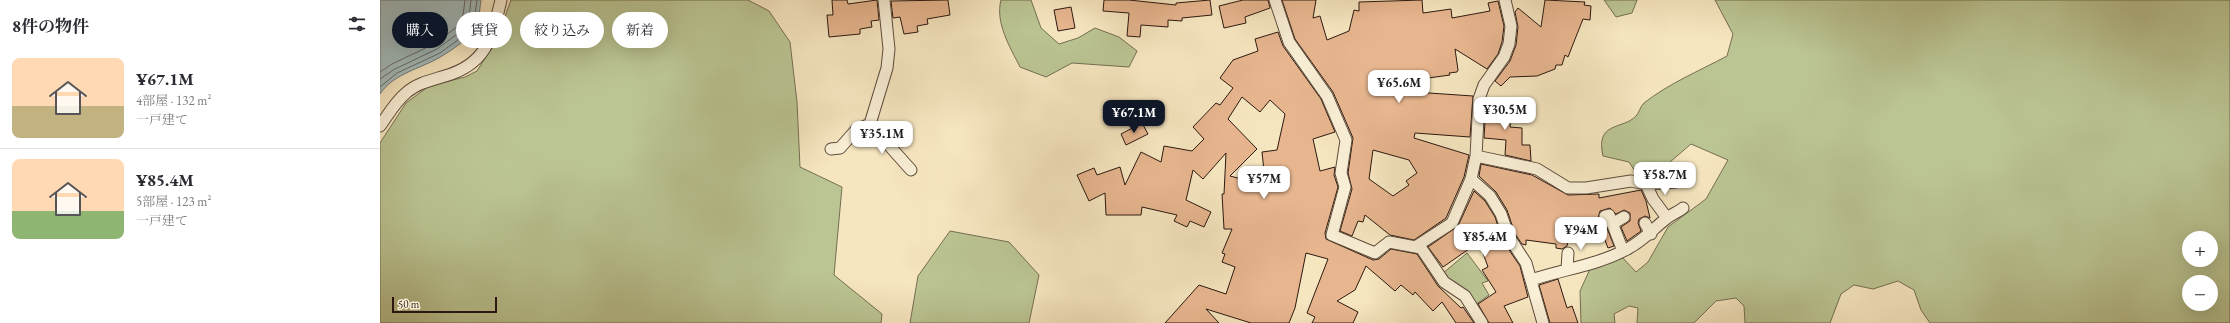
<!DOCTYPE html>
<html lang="ja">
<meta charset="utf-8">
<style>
body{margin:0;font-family:"EB Garamond","Noto Serif JP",serif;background:#f2f2f3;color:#2b2b33;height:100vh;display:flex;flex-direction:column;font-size:15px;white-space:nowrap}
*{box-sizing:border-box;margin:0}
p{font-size:13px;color:#7c7c81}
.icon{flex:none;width:22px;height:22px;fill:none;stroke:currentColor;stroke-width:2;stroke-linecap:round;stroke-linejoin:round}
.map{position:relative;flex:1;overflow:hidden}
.drawer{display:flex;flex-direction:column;background:#fff;width:380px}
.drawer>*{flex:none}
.top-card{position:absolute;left:12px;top:12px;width:380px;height:36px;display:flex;gap:8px}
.tools{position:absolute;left:1802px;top:231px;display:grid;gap:8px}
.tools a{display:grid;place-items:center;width:36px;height:36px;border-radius:50%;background:#fff;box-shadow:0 4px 16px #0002;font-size:20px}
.scale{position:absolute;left:12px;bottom:10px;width:105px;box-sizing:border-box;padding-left:4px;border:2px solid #2c1810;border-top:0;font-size:11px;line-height:14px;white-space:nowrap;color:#2c1810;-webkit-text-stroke:3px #f9efd6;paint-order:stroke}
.price{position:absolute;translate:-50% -34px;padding:0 9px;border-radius:8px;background:#fff;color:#222;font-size:13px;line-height:26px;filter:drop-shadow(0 1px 2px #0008)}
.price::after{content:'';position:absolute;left:50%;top:24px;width:12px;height:9px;margin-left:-6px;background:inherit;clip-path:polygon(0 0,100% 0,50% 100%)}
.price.current{background:#111827;color:#fff}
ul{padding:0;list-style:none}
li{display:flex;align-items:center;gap:12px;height:100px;padding:0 12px}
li+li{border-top:1px solid #e1e1e2}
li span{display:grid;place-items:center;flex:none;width:112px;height:80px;border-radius:8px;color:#555}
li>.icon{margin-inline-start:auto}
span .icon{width:48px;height:48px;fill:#fffc;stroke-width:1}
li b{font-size:17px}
h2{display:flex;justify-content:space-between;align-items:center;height:48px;padding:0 12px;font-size:17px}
.tag{padding:0 14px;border-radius:18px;background:#fff;box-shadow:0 4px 16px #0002;font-size:14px;line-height:36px}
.tag.current{background:#111827;color:#fff}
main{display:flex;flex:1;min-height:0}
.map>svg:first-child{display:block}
</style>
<main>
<section class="drawer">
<h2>8件の物件<svg class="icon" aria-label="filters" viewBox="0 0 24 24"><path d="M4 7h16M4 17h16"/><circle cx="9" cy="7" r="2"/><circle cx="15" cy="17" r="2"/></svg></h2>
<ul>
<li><span style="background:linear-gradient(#ffd9b3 60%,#c2b280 0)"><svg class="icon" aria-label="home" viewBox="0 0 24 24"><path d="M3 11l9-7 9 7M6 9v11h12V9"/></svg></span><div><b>¥67.1M</b><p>4部屋 · 132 m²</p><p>一戸建て</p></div></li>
<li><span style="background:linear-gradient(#ffd9b3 65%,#8fb573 0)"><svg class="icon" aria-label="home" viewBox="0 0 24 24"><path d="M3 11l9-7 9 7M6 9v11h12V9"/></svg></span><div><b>¥85.4M</b><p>5部屋 · 123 m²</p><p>一戸建て</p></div></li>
</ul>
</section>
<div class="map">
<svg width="1850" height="323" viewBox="0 0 1850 323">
<rect width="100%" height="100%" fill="#f6e6c0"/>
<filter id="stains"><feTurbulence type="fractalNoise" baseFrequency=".005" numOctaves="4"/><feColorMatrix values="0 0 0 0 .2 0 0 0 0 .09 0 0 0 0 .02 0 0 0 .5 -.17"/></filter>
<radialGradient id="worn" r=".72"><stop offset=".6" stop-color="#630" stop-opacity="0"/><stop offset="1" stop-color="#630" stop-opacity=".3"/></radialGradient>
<path fill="#bbc593" stroke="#746e52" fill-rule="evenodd" d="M131 0H368L389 11 410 42 417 102 420 167 462 187 454 275 502 314 501 323H0V143L26 103 49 86 85 77 97 71 116 41Z
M621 0H651L661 28 679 44 698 38 715 28 739 37 757 51 749 67 692 63 666 77 640 67C630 47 615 23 621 0Z
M1224 0H1257L1252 13 1236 17Z
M1335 0H1850V323H1550L1541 310 1534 290 1518 281 1493 289 1474 285 1461 294 1450 323H1365L1364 306 1356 298 1336 301 1314 323H1257L1258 308 1249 306 1234 314 1235 323H1201L1200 291 1210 269 1242 257 1256 272 1268 262 1288 227 1326 199 1348 160 1311 144 1290 162 1287 178 1277 174 1275 171H1266L1267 176 1257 174 1249 162 1223 156C1215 121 1243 130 1256 116 1259 113 1260 107 1264 103 1288 84 1319 71 1347 56L1353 34ZM1809 238H1831V260H1809ZM1809 282H1831V304H1809Z
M570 231 629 242 659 275 649 323H530L538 276Z
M1087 253 1108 281 1102 283 1109 295 1095 305 1062 274Z"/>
<path fill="#a3bcbe" stroke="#737a78" d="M0 0H101L97 31C86 39 74 49 62 56 41 69 14 73 0 94Z"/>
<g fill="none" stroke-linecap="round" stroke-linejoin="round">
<path stroke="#686a67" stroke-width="1" d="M0 72 12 64 54 44 82 23 85 0
M0 79 15 69 57 49 88 26 91 0
M0 87 17 73 60 53 93 29 97 0"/>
</g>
<path fill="#e7b68f" stroke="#2c1810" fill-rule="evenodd" d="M452 0H467L468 4 497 0 499 20 491 21 492 27 480 29V34L449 37 447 15H453Z
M568 0 570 15 547 19 548 24 537 26 538 32 524 34 520 17 513 18 511 1Z
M724 0H749L796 5V3L830 0 832 15 802 18V21L788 20V27L761 25 760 37 747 36 749 13 723 11Z
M863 0H888L890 8 865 17 866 23 844 28 839 6Z
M902 0H936L933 18 940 16 947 40 969 31 974 10 979 11V2L1042 0 1043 13 1071 9 1072 18 1110 11 1108 3 1118 1 1124 26 1122 42 1118 54 1107 69 1075 49 1078 70 1077 72 1069 73 1070 75 1005 84V90L1093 96 1090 137 1035 133 1034 138 1089 155 1084 177 1066 218 1034 240 1010 235 985 215 983 222 978 221 972 236 960 231 972 189 968 173 973 138 953 92 915 39ZM993 150 1029 160 1037 173 1026 181 1029 185 1013 196 989 179Z
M1165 0 1205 2 1204 5 1211 6 1210 20 1203 19 1188 57 1185 55 1182 65H1176L1175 69 1157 76 1130 77 1121 86 1115 81 1130 61 1136 45 1138 27 1135 12 1138 8 1161 27Z
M691 7 695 28 678 31 674 10Z
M898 32 903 46 941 99 955 132 933 139 940 171 955 167 954 175 958 187 945 233 946 239 993 260 999 259 1011 249 1037 254 1058 286 1081 308 1083 307 1094 323H1076L1062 302 1053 311 1035 292 1033 295 1021 285 1015 291 986 266 975 290 957 301 978 312 973 323H932L935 317 927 313 948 259 926 253 915 308 909 323H871L826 309 839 323H785L819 285 846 294 855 267 842 262 845 254 842 253 852 229H844L842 194H844L846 153 823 179 813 170 806 200 831 212 824 227 810 221 807 227 794 221 797 215 762 207 761 215H726L725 193 709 201 697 175 714 168 717 175 740 167 745 185 761 152 781 162 784 146 812 151 824 139 813 127 836 103 840 105 853 88 840 78 853 60 878 51 875 39ZM862 97 880 112 890 100 905 114 897 150 882 152 884 171 881 184 850 176 877 149 848 119Z
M1106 104 1131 106 1130 127 1142 128V145H1150L1151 161 1125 155 1126 140 1104 138Z
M762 123 768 134 746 145 741 134Z
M1101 164 1152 175 1188 195 1219 194V198L1261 190 1266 201 1270 218 1265 216 1259 219 1258 223 1261 231 1247 241 1241 227 1250 221V213L1244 210 1236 214 1230 208 1220 211 1218 218 1225 223 1234 246 1228 248 1219 225H1191L1187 246 1182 249 1176 248V244L1146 240V245L1142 244 1135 234 1127 210 1116 192 1099 176Z
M1094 191 1105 201 1115 217 1123 241 1140 266 1148 297 1124 306 1133 323H1109L1098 304 1116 292 1102 270 1108 267 1099 242 1063 267 1048 247 1078 226Z
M1178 279 1187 308 1192 306 1198 323H1170L1159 285Z"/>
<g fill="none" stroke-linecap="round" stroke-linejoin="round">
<defs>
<path id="street" d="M895 0 909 42 947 96 966 140 961 173 965 187 952 235 995 253 1009 242 1041 248 1064 282 1085 296 1102 323
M1125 0 1131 26 1129 44 1124 57 1104 85 1099 99 1096 156 1091 179 1110 196 1121 214 1129 237 1146 263 1163 323
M490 124 531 170
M0 126C8 115 15 102 26 93 37 83 52 80 65 76 107 64 112 37 121 0
M451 149 460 148 476 130 490 124 507 68 509 49 504 0
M1096 156 1157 169 1188 188H1206L1251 181 1266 184 1296 182
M1266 184 1273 199 1287 218
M1225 216 1229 215 1243 251
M1265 223 1271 234
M1232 224 1244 217
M1035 247 1072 223 1091 179
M1187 269 1188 253
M1151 280C1184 269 1219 265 1249 248 1264 240 1274 228 1287 218 1292 214 1298 212 1303 208"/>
</defs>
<use href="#street" stroke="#5e4c3c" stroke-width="13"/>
<use href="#street" stroke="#f9efd6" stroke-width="11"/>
</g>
<rect width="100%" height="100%" filter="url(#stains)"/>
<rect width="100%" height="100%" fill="url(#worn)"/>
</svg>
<div class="tools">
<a>+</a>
<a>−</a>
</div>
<div class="scale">50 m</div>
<b class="price" style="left:1019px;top:104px">¥65.6M</b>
<b class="price" style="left:1125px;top:131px">¥30.5M</b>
<b class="price current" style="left:754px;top:134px">¥67.1M</b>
<b class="price" style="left:502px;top:155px">¥35.1M</b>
<b class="price" style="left:1285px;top:196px">¥58.7M</b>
<b class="price" style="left:884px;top:200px">¥57M</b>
<b class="price" style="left:1201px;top:251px">¥94M</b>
<b class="price" style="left:1105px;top:258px">¥85.4M</b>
<div class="top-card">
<a class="tag current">購入</a>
<a class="tag">賃貸</a>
<a class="tag">絞り込み</a>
<a class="tag">新着</a>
</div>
</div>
</main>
